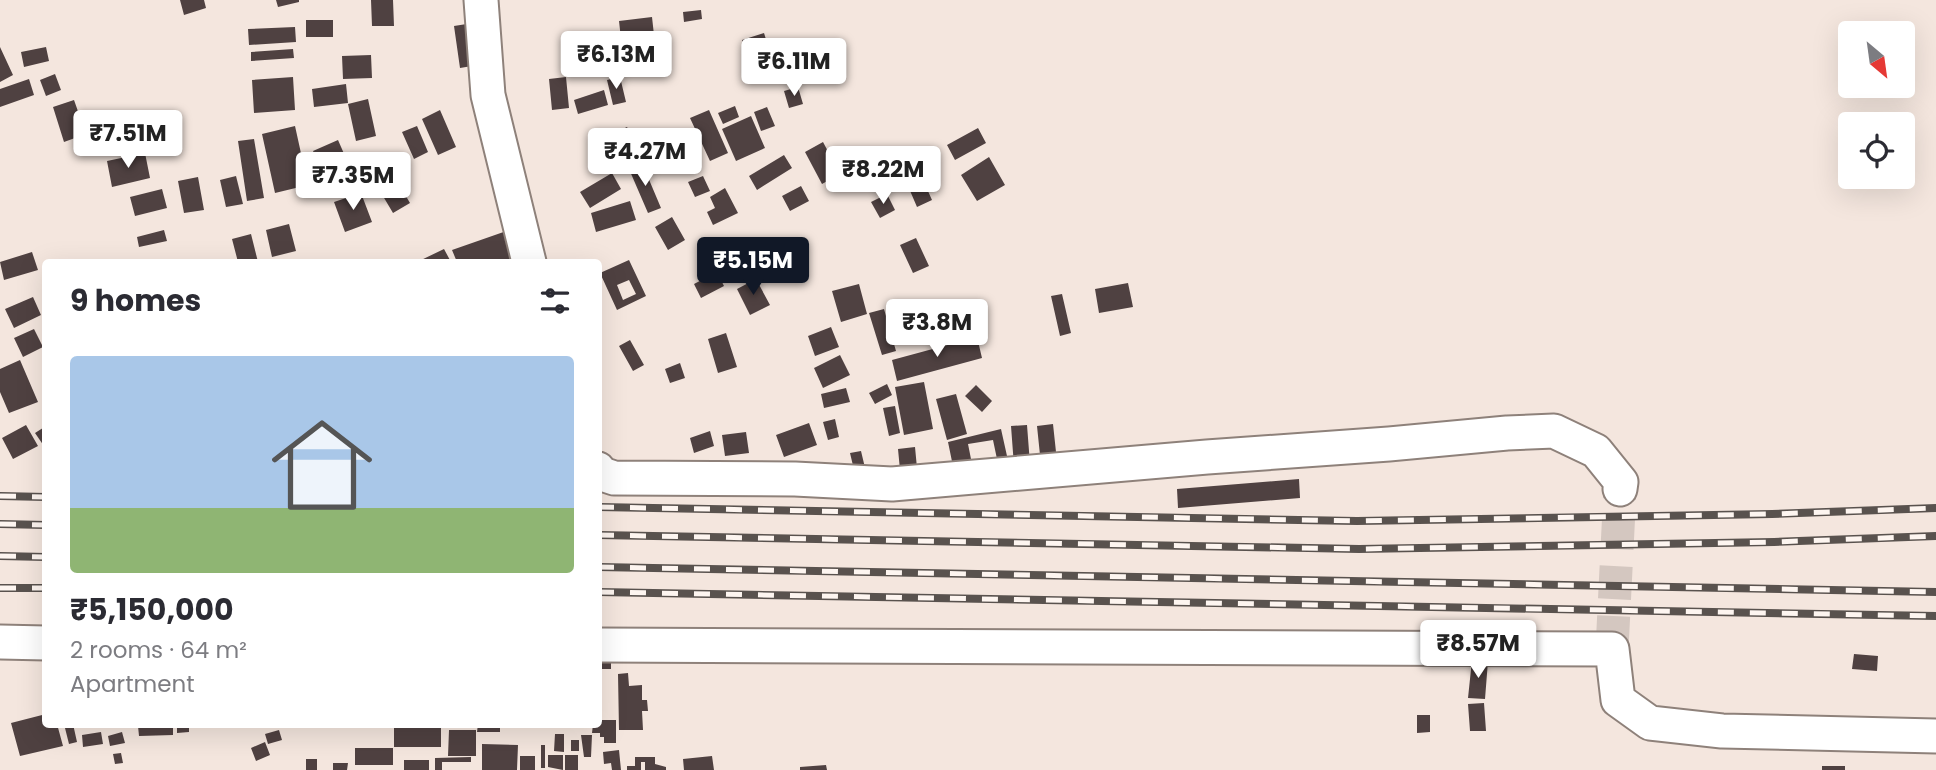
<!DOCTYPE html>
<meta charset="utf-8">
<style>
body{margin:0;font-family:Poppins,sans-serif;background:#f2f2f3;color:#2b2b33;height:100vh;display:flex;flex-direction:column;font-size:26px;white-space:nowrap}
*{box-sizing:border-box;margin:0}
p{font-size:23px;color:#7c7c81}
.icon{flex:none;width:38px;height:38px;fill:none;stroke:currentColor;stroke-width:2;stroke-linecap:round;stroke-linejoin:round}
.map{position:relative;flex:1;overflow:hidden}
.panel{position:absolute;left:42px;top:259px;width:560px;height:469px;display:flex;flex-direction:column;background:#fff;border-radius:7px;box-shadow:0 7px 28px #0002}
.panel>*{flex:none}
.needle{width:46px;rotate:151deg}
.controls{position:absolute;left:1838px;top:21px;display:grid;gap:14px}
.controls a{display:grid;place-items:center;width:77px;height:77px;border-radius:7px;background:#fff;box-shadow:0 7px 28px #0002;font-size:35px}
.price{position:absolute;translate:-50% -60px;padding:0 16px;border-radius:7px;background:#fff;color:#222;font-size:23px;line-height:46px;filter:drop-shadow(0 2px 4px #0008)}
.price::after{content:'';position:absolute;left:50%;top:42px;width:21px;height:16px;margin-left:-10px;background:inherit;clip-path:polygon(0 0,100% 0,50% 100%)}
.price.active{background:#111827;color:#fff}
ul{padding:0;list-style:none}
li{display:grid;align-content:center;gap:14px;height:371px;padding:0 28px}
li+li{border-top:2px solid #e1e1e2}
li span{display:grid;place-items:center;height:217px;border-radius:7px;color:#555}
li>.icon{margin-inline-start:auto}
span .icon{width:126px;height:126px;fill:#fffc;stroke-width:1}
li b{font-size:30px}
h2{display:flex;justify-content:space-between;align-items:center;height:84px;padding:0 28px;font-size:30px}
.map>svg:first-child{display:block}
</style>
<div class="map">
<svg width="1936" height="770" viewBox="0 0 1936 770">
<rect width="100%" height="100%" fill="#f4e6de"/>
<path fill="#4f4141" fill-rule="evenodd" d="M180 0H204L206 8 184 15Z
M276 0H299V2L278 7Z
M371 0H393L394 26H372Z
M701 10 702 19 684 22 683 12Z
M652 17 654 35 621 39 619 21Z
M306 20H333V37H306Z
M473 23 478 65 460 68 454 26Z
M295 27 296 42 249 45 248 29Z
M764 33 775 68 753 75 742 40Z
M0 47 13 75 0 82Z
M46 47 49 61 24 67 21 52Z
M293 49 294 58 251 61V52Z
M371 55 372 78 343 79 342 56Z
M596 60 600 67 581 77 577 70Z
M55 74 61 90 46 96 40 80Z
M293 77 295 110 254 113 252 80Z
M566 77 569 108 552 110 549 79Z
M620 77 626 102 613 105 607 80Z
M29 79 34 95 0 107V89Z
M346 84 348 103 314 107 312 89Z
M798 87 803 104 789 108 784 91Z
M604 90 608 105 578 114 574 100Z
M368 99 376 136 356 141 348 104Z
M74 100 86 134 64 142 53 107Z
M735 106 739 117 723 124 718 113Z
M767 107 775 126 761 131 754 112Z
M440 110 456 147 438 155 422 119Z
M709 110 728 153 710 161 690 118Z
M751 116 765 148 736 161 722 129Z
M295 126 308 185 275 193 262 134Z
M417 126 428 152 414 159 402 132Z
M627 127 642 156 629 163 614 133Z
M978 128 986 143 955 160 947 145Z
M254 139 264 198 247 201 238 141Z
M338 140 352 172 327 183 313 151Z
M823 142 840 174 822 184 805 152Z
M661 143 669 155 651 167 643 155Z
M145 153 150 178 112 187 107 161Z
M784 155 792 168 757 190 749 176Z
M989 157 1005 185 977 201 961 175Z
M642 163 661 208 648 213 629 169Z
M612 173 621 189 590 208 580 192Z
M236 176 243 204 226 207 220 180Z
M394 176 410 203 393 213 377 186Z
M703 176 710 191 695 197 688 182Z
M198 177 204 210 184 213 178 181Z
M923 180 932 200 917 207 908 186Z
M801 186 809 201 790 211 782 196Z
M725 188 738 213 713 225 707 212 715 208 710 197Z
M162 189 167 208 135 216 130 197Z
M361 193 372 222 345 232 334 202Z
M887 194 895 210 880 218 871 202Z
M630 201 636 220 596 232 591 213Z
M672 217 685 240 668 250 655 227Z
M289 224 296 251 272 257 266 230Z
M512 229 522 258 509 262H457L452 250Z
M164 230 167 241 139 247 137 237Z
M251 234 258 262H238L232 239Z
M916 238 929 266 913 273 900 245Z
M744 241 752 259 732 268 724 249Z
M444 249 451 262H417Z
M32 252 38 270 4 280 0 262Z
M629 260 646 296 617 310 600 273ZM629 280 636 294 623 300 617 285Z
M717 272 724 286 701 298 694 284Z
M756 279 770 305 750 315 737 289Z
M1128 283 1133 307 1099 313 1095 289Z
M859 284 867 314 841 322 832 291Z
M1062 294 1071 333 1060 336 1051 296Z
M33 297 41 315 14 328 5 309Z
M884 309 896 351 882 355 869 313Z
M831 327 839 347 815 356 808 336Z
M34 329 43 347 23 357 14 338Z
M726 333 737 367 718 373 708 339Z
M977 337 982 358 897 381 892 360Z
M630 340 644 365 633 371 619 346Z
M840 355 850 375 823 388 814 368Z
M20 360 38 402 9 413 0 392V369Z
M680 363 685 378 670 383 665 369Z
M924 382 933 429 904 435 895 387Z
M887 384 892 395 875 404 869 393Z
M976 385 992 401 982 412 965 396Z
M846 388 850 402 824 408 821 394Z
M956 394 967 434 947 440 936 399Z
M895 406 900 433 889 436 883 408Z
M835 419 839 437 828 440 823 422Z
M809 423 817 445 784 457 776 435Z
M1053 424 1056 452 1040 455 1037 426Z
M26 425 38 446 13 459 2 438Z
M1027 425 1030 464 1014 466 1011 426Z
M46 426V449L35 433Z
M1001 429 1009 465 955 476 948 442ZM993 440 997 459 972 464 968 444Z
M710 431 714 446 694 453 690 438Z
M746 432 749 453 725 456 722 435Z
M915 447 917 468 900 470 898 449Z
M861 451 866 472 855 474 850 453Z
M1299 479 1300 498 1178 508 1177 489Z
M1854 654 1878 656 1877 671 1852 669Z
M598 660H611V669H598Z
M1472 660 1488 661 1485 699 1468 698Z
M628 673 629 686 642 685V700H647L648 711H642L643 730H619L618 674Z
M1484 703 1486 731H1470L1468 704Z
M46 714V724H57L63 746 20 756 11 723Z
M1417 715H1430V732L1417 733Z
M598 720H616V743H604V737H600V733H592L593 724H598Z
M64 724H73L77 742 69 744Z
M177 724H189V732L177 733Z
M394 724H441V747H394Z
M478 724H500V732H477Z
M173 725V735L139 736 138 726Z
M279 730 282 740 268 744 265 734Z
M449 730H476V756H448Z
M101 732 103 744 83 747 82 735Z
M122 732 125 743 110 746 108 736Z
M555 734H564V752L554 751Z
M581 735H592L591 757H584Z
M571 740H579V751H571Z
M265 742 270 755 256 761 251 748Z
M482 744 518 745 517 770H482Z
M541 745H545V768H541Z
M355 748H393V765H355Z
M619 750 621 770H612L611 763 604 764 603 752Z
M121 753 123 763 115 764 113 754Z
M548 755H563V770L548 767Z
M565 755H578V770H565Z
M520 756H535V770H520Z
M712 756 714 770H684L683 759Z
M471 757V762H442V770H435V758Z
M635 757H655V764L666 767V770H645V762H641V770H627V766H635Z
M306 759H317V770H306Z
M404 760H429V770H404Z
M333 763H348L347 770H333Z
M826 765 827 770H800V767Z
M1822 766H1845V770H1822Z"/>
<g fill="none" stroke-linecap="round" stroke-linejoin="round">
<path stroke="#d4c7c0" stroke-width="33" stroke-dasharray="33 17" stroke-linecap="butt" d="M1612 649 1620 489"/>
<defs>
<path id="street" d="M481 0 488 95 529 262
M598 469 602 474 614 478 795 479 892 484 1207 457 1389 444 1507 433 1554 431 1596 451 1621 482 1620 489
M0 642 46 643
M598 645 1612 649 1618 700 1650 723 1722 731 1936 736"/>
</defs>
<use href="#street" stroke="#8e817a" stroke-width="37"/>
<use href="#street" stroke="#fff" stroke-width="33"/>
<defs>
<path id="rail" d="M0 496 46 497
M598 507 1357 521 1772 514 1936 508
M0 524 46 525
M598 535 1359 549 1774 542 1936 536
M0 556 46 557
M598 567 1936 592
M0 588H46
M598 592 1936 616"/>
</defs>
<use href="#rail" stroke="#59524e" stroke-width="8"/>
<use href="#rail" stroke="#fdf5f0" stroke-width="5" stroke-dasharray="16" stroke-linecap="butt"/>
</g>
</svg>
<div class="controls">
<a><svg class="needle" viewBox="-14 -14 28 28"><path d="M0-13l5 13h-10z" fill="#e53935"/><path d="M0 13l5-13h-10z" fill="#7c7c81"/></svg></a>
<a><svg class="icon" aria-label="locate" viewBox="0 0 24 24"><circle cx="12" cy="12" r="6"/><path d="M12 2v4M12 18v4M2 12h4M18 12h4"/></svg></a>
</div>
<b class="price" style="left:616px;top:91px">₹6.13M</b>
<b class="price" style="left:794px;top:98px">₹6.11M</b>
<b class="price" style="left:128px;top:170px">₹7.51M</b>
<b class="price" style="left:645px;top:188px">₹4.27M</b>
<b class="price" style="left:883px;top:206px">₹8.22M</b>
<b class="price" style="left:353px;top:212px">₹7.35M</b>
<b class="price active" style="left:753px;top:297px">₹5.15M</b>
<b class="price" style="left:937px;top:359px">₹3.8M</b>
<b class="price" style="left:1478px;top:680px">₹8.57M</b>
<section class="panel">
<h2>9 homes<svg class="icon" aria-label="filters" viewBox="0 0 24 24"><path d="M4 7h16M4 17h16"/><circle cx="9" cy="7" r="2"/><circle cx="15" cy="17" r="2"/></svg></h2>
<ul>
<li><span style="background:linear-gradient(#a9c7e8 70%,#8fb573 0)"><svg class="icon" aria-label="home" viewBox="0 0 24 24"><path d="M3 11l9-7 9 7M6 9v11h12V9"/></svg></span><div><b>₹5,150,000</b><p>2 rooms · 64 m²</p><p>Apartment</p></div></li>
</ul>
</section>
</div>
